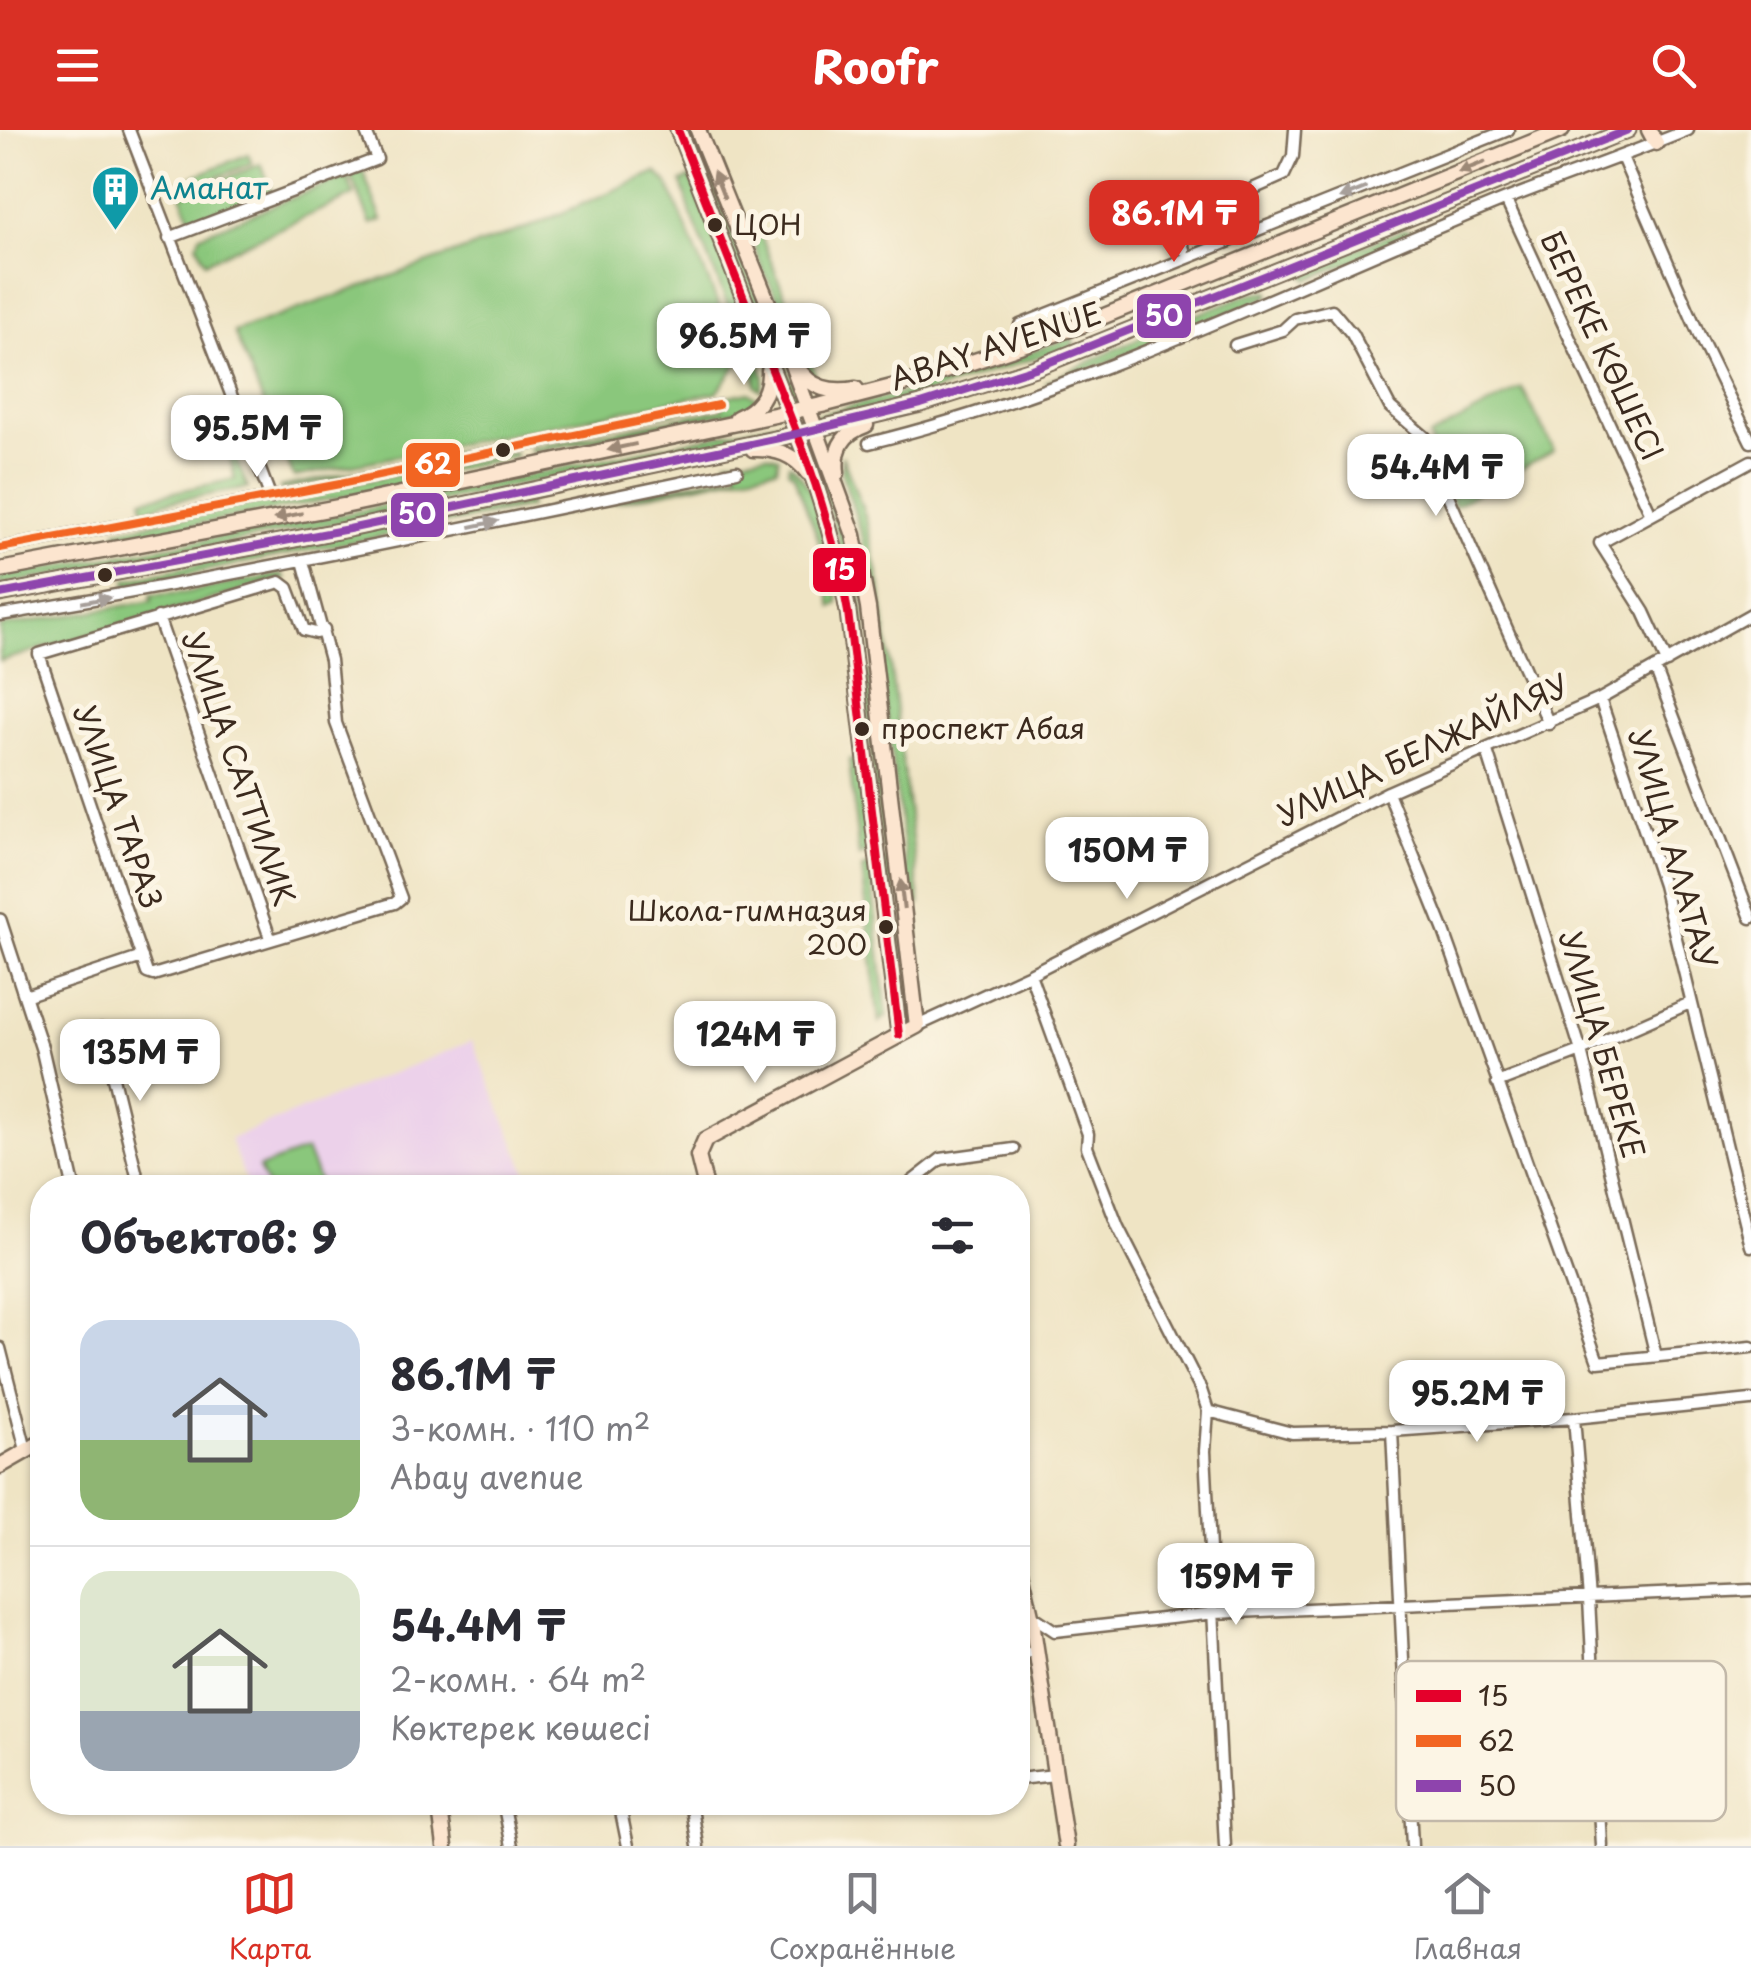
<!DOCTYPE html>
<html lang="ru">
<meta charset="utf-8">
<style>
body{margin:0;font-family:"Playpen Sans",sans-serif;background:#f7f7f7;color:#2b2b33;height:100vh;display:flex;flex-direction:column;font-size:38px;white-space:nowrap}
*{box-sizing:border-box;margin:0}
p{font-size:32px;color:#7c7c81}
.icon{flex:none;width:55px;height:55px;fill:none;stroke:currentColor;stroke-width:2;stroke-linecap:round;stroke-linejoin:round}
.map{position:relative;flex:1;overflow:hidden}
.panel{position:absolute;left:30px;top:1045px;width:1000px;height:640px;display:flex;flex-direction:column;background:#fff;border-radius:40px;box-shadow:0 2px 8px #0004}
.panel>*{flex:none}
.price{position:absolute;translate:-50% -85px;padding:0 22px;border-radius:20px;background:#fff;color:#222;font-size:32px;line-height:65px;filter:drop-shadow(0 2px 5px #0008)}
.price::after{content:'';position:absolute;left:50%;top:60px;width:30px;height:22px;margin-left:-15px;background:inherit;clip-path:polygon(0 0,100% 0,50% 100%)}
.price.selected{background:#d93025;color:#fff}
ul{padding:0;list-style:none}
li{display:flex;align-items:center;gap:30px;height:250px;padding:0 50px}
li+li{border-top:2px solid #e1e1e2}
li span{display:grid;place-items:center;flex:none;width:280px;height:200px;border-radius:30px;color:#555}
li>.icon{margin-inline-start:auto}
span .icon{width:120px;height:120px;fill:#fffc;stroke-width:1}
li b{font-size:42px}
h2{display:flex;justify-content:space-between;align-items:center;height:120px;padding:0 50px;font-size:42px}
header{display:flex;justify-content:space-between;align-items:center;height:130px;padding:0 50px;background:#d93025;color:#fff;font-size:45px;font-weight:700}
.dock{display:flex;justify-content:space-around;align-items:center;height:140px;border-top:2px solid #e1e1e2;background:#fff;font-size:28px;color:#7c7c81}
.dock a{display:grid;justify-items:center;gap:5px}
.dock .selected{color:#d93025}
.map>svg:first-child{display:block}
</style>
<header><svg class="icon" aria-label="menu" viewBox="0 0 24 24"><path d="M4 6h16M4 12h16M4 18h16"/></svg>Roofr<svg class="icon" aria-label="search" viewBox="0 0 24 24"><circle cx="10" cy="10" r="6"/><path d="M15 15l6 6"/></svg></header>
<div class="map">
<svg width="1751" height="1716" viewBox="0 0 1751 1716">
<rect width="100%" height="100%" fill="#fcf5e5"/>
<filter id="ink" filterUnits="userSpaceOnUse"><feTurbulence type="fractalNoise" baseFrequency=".01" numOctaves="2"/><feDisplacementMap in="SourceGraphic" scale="20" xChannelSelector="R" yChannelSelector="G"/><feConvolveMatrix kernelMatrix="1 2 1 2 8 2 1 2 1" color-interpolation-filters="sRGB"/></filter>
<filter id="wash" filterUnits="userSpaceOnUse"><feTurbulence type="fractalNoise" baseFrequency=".0048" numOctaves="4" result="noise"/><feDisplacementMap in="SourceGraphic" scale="40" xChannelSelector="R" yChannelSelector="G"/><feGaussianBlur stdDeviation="2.25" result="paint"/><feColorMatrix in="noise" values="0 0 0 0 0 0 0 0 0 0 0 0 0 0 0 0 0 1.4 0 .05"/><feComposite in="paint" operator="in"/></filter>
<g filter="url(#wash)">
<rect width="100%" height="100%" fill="#efe4c4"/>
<path fill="#ecd1ea" d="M472 911 533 1057H235L246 1053 230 1009Z"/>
<path fill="#8ac77c" stroke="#62784d" stroke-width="2.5" d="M248 24 252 33 185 60 186 64 261 34 273 63 193 94 178 57 180 52Z
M362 39 382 90 371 94 350 44Z
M709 41 799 270 790 273 700 44Z
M656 42 668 54 741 229 717 262 294 347 234 202 532 96Z
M347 46 354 65 205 132 197 114 200 105Z
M691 48 734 154 764 247 761 260 756 256 755 243 691 84 682 52Z
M1405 99 1414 101 1415 104 1308 150 1305 146 1325 131Z
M760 103 815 243 812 248C796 225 791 199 779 173 769 149 756 133 753 106Z
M1268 161 1269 166 1058 252 1045 253 1150 203 1249 164Z
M1072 208 1074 215 919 266 820 291 815 286 918 259Z
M1522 258 1554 320 1454 376 1429 307Z
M749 262 758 269 743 280 531 322 530 318 723 279 722 273 528 312 527 308Z
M221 291 248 358 165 372 144 382 142 369 235 349Z
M784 291 789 295 785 298 347 391 0 455V447L345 384Z
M812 309C836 369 857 427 864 492 865 504 868 519 866 530H860L839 408 807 310Z
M496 314 497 318 281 360 280 357Z
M514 322 515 326 443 342 412 354 150 403 117 404V400Z
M766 324 779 327 777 338 540 388 538 385 738 343 736 335 729 336 727 330Z
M842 325 866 388 881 460 920 774 914 775 910 766 863 408 842 344Z
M789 334C821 356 830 428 838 465V474L832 477 818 408 794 345 788 340Z
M528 373 529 377 127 456 126 450 417 388 456 386Z
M282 444 285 448 0 531V497L152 471 151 465 185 463Z
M868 539 891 715 889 719 882 717 862 540Z
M853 629 864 644 869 712V721L859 726 849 630Z
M891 727 909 880 900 885 884 731Z
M870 735 887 886 879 892 862 738Z
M306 1020 321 1057H267L259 1038Z"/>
</g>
<g filter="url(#ink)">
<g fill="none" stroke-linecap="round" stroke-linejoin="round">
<defs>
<path id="minor" d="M129 0 271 368
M1622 27 1700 207 1751 312
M1506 70 1651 384
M169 108 377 29 365 0
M1184 120 1179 99 1183 90 1284 45 1293 26 1295 0
M1028 214 1020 195 1508 0
M1235 215 1283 200 1295 189 1332 180 1352 204 1390 277 1425 307 1443 354 1549 594
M869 313C1090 259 1294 155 1504 70 1565 46 1627 25 1688 0
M0 418 340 354 718 275
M303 431 330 530 336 593 401 768 395 773 153 845 147 843 39 524 280 452 288 458 304 500 316 503 324 499
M0 485C247 444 492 392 737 341
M158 487 270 808
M1667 532 1644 482 1600 413 1751 331
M1655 538 1751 788
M1600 569 1663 755 1751 1116
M1487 621 1581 921 1656 1226
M1388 662 1444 801 1598 1232 1751 1217
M1030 844 1088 1004 1087 1017 1118 1097 1201 1260 1208 1281 1205 1321 1225 1716
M25 866 142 827
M917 896 1030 844 1388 662 1600 569 1751 484
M101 899 140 1058
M1497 953 1581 921 1690 873
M904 1058 941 1029 1014 1019
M0 1218 26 1320
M1208 1281 1292 1303 1392 1301 1574 1288 1751 1270
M1574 1288 1589 1469 1602 1716
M1392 1301 1412 1716
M1031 1485 1055 1501 1215 1483 1751 1460
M1018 1524 1036 1521
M1018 1649 1055 1645
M503 1672 512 1716
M619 1672 628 1716
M691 1672 698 1716"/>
<path id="tertiary" d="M0 790 42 919 74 1058"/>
<path id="secondary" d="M678 0 803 319C823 373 838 425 848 482L899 905
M698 0 783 210 854 405 868 478 917 896 705 1010 698 1026 706 1058
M1649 0 1656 13
M797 237C811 259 831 263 856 259
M737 288C758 279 770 263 769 240
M753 319C776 318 794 324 808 343
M837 343C834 319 843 303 866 295
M0 440 344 376 822 275 915 251 1082 195 1562 0
M0 464 349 399 779 308 921 274 1035 238 1628 0
M0 1336 42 1312
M1018 1428 1031 1485 1066 1716
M439 1672 445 1716"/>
</defs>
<use href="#minor" stroke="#7a6b58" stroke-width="15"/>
<use href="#tertiary" stroke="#7a6b58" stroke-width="16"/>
<use href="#secondary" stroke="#7a6b58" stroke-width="19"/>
<use href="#minor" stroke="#fff" stroke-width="10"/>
<use href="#tertiary" stroke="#fff" stroke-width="11"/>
<use href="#secondary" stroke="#fce5cf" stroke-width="14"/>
<defs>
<path id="bus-1" d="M678 0 803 319C823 373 838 425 848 482L899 905"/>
<path id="bus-2" d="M0 418 340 354 718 275"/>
<path id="bus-3" d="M0 464 349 399 779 308 921 274 1035 238 1628 0"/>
</defs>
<use href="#bus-1" stroke="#fcf5e5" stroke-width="15"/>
<use href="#bus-2" stroke="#fcf5e5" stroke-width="15"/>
<use href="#bus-3" stroke="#fcf5e5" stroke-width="15"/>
<use href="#bus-1" stroke="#e4002b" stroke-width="8"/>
<use href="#bus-2" stroke="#f26522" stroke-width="8"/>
<use href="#bus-3" stroke="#8e44ad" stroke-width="8"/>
</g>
<defs><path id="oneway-solid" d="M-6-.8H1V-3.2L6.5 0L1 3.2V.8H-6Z" transform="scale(2.5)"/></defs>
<g fill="#9c8876">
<use href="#oneway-solid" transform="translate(1472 37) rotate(158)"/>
<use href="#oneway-solid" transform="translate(719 55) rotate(-112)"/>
<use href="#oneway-solid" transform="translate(622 317) rotate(168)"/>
<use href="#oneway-solid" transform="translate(288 386) rotate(169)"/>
<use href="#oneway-solid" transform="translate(902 764) rotate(-97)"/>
</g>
<g fill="#a79f9a">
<use href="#oneway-solid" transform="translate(1353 63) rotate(158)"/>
<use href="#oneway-solid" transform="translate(484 394) rotate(-12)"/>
<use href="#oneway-solid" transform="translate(96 470) rotate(-10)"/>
</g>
</g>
<defs>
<symbol id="building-pin" viewBox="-11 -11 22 30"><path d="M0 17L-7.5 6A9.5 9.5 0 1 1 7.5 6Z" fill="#0f9aa8" stroke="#fcf5e5"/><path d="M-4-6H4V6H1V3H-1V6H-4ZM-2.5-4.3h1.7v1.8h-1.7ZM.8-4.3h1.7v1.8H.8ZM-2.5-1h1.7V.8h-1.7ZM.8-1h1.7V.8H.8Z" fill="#fff"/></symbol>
</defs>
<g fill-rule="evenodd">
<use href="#building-pin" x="88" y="32" width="55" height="75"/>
</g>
<g fill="#3b2a1e" stroke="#fcf5e5" stroke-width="4">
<circle cx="715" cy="95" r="9"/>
<circle cx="503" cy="320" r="9"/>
<circle cx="105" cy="445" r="9"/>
<circle cx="862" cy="599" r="9"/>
<circle cx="886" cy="797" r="9"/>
</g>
<g text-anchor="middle" stroke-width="10" stroke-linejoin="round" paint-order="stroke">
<g font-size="28" fill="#3b2a1e" stroke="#fcf5e5" text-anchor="start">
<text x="734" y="105">ЦОН</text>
<text x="881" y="609">проспект Абая</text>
<text x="867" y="791" text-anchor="end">Школа-гимназия<tspan x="867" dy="34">200</tspan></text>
</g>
<g font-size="30" fill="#0d838f" stroke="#fcf5e5" text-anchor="start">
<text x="150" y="69">Аманат</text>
</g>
<g font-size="30" fill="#3b2a1e" stroke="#fcf5e5">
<text transform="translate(1601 216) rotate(65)" y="10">БЕРЕКЕ КӨШЕСІ</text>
<text transform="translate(996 217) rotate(-18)" y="10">ABAY AVENUE</text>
<text transform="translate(1423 621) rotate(-25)" y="10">УЛИЦА БЕЛЖАЙЛЯУ</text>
<text transform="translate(238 639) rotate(71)" y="10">УЛИЦА САТТИЛИК</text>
<text transform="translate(117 677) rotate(71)" y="10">УЛИЦА ТАРАЗ</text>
<text transform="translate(1672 719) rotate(74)" y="10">УЛИЦА АЛАТАУ</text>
<text transform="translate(1601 915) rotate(74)" y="10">УЛИЦА БЕРЕКЕ</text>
</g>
</g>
<rect x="1396" y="1531" width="330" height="160" rx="15" fill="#fcf5e5" stroke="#c2b8a9" stroke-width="2.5"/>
<rect x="1416" y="1560" width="45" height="12" fill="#e4002b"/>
<rect x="1416" y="1605" width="45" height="12" fill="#f26522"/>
<rect x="1416" y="1650" width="45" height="12" fill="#8e44ad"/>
<g font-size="28" fill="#3b2a1e">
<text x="1478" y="1576">15</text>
<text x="1478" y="1621">62</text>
<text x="1478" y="1666">50</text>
</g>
<g stroke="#fcf5e5" stroke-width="4">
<rect x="1135" y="162" width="58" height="48" rx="10" fill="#8e44ad"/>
<rect x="404" y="311" width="58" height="48" rx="10" fill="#f26522"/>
<rect x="389" y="361" width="57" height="48" rx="10" fill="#8e44ad"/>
<rect x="811" y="416" width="57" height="48" rx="10" fill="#e4002b"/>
</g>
<g font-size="28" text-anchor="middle" font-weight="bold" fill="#fff">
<text x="1164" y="196">50</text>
<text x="433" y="344">62</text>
<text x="417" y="394">50</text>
<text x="840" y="450">15</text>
</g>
</svg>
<b class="price selected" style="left:1174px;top:135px">86.1M ₸</b>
<b class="price" style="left:744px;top:258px">96.5M ₸</b>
<b class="price" style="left:257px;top:350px">95.5M ₸</b>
<b class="price" style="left:1436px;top:389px">54.4M ₸</b>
<b class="price" style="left:1127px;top:772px">150M ₸</b>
<b class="price" style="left:755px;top:956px">124M ₸</b>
<b class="price" style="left:140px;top:974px">135M ₸</b>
<b class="price" style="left:1477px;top:1315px">95.2M ₸</b>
<b class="price" style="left:1236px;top:1498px">159M ₸</b>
<section class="panel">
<h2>Объектов: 9<svg class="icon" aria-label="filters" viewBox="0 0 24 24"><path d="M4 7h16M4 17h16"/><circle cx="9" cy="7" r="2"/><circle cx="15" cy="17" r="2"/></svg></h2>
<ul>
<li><span style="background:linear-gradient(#c9d6e8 60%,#8fb573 0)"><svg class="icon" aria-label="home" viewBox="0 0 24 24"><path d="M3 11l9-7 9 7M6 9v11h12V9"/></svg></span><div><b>86.1M ₸</b><p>3-комн. · 110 m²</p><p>Abay avenue</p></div></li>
<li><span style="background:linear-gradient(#dfe7d0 70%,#9aa5b1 0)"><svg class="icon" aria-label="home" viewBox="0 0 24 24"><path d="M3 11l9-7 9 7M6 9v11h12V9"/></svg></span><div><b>54.4M ₸</b><p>2-комн. · 64 m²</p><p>Көктерек көшесі</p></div></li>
</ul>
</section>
</div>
<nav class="dock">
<a class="selected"><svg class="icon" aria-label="map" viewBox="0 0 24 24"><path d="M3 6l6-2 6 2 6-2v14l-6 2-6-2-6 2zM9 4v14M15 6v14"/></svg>Карта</a>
<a><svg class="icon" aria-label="saved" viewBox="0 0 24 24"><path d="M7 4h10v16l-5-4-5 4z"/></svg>Сохранённые</a>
<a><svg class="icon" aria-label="home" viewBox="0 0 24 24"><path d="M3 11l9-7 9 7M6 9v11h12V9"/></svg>Главная</a>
</nav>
